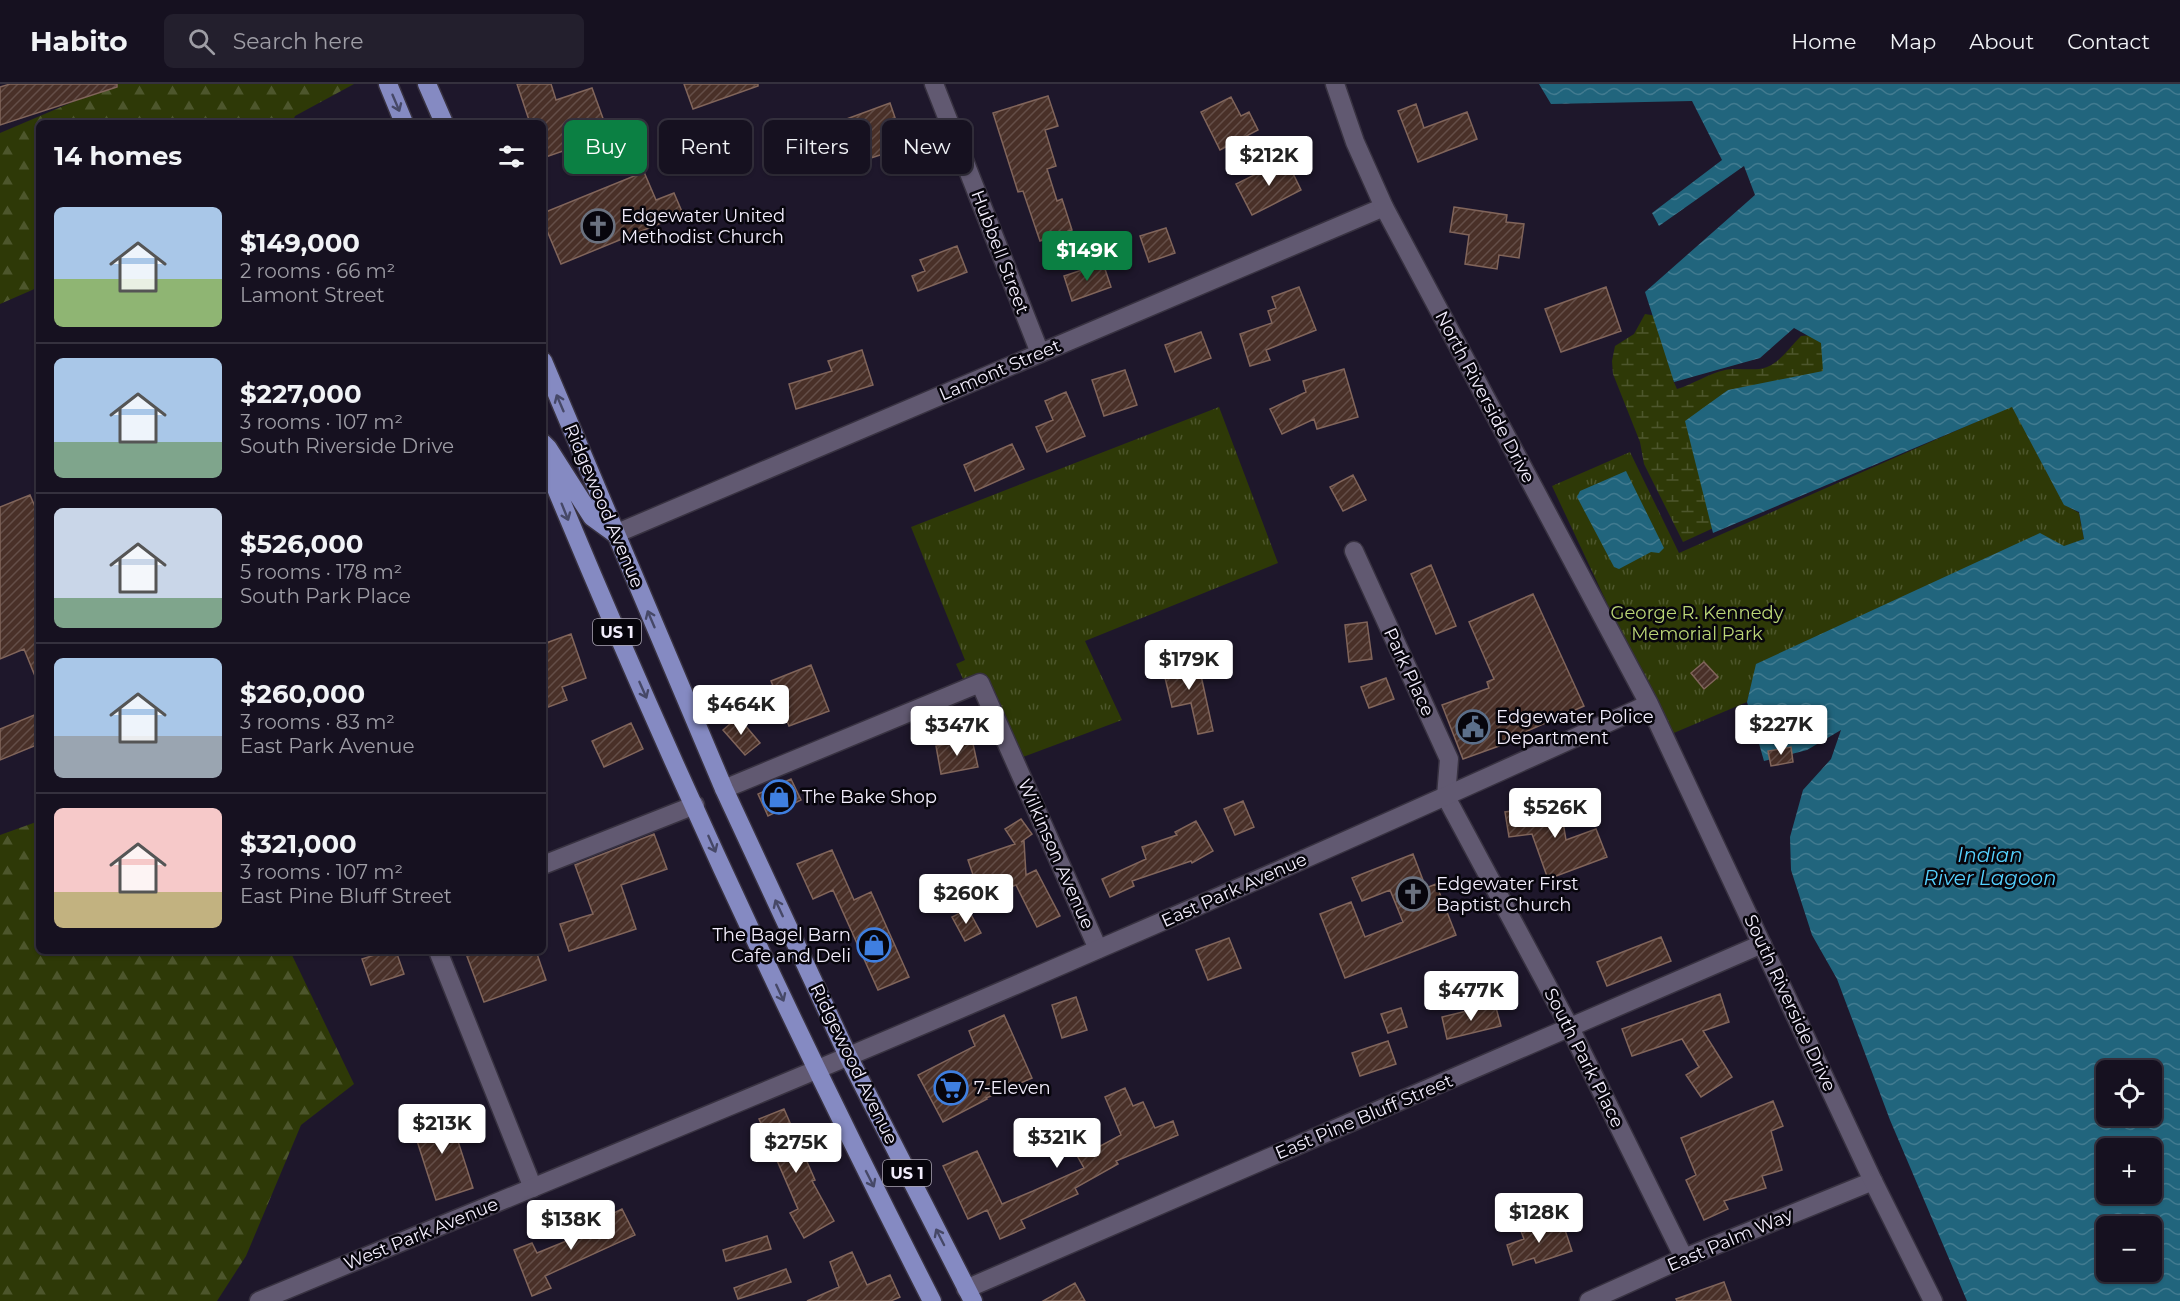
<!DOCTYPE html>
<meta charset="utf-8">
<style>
body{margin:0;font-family:Montserrat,sans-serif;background:#231f2d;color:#f1f3f6;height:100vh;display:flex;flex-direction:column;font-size:22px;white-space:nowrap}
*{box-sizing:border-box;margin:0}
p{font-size:20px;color:#9e9da5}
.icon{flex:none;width:33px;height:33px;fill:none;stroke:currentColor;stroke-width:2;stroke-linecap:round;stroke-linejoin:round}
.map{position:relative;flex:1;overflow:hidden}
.details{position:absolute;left:36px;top:36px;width:510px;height:834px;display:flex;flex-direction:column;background:#161120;border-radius:9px;box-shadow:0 2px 4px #0004,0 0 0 2px #35313e}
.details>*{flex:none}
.banner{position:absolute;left:564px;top:36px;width:570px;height:54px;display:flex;gap:12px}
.buttons{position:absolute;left:2096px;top:976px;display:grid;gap:12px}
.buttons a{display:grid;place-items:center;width:66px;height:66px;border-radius:9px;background:#161120;box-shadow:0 2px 4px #0004,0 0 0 2px #35313e;font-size:30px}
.price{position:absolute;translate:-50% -51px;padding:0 14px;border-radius:6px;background:#fff;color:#222;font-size:20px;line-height:39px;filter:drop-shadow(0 2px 3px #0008)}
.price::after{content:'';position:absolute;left:50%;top:36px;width:18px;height:14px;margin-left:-9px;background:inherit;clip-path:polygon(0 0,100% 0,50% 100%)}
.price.active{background:#0b8043;color:#fff}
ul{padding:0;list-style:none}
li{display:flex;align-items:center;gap:18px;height:150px;padding:0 18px}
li+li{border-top:2px solid #35313e}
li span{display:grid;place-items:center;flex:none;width:168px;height:120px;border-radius:9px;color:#555}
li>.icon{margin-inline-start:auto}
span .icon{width:72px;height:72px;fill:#fffc;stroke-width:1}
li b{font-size:26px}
h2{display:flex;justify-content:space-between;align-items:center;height:72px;padding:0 18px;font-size:26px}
.chip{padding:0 21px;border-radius:9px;background:#161120;box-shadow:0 2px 4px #0004,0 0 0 2px #35313e;font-size:21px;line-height:54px}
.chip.active{background:#0b8043;color:#fff}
header{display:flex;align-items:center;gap:36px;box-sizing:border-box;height:84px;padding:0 30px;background:#161120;border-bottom:2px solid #35313e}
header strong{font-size:28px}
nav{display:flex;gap:33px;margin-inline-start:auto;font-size:21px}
.search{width:420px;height:54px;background:#231f2d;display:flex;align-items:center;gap:15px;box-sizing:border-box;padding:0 21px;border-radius:9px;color:#9e9da5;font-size:22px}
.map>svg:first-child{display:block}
</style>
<header>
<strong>Habito</strong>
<div class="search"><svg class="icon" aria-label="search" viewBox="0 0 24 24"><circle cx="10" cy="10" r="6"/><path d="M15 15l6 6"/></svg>Search here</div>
<nav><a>Home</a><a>Map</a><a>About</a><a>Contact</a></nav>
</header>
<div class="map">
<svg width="2180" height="1217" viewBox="0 0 2180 1217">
<defs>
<pattern id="forest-firs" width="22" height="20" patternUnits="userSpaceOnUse" patternTransform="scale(1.5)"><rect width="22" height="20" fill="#2e3907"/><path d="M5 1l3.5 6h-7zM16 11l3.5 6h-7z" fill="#4d562c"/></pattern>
<pattern id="wetland-marsh" width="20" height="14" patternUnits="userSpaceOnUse" patternTransform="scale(1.5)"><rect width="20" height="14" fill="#2e3907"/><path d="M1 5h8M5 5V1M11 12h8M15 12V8" fill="none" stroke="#4d562c"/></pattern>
<pattern id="park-tufts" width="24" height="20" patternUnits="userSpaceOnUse" patternTransform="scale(1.5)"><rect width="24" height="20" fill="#2e3907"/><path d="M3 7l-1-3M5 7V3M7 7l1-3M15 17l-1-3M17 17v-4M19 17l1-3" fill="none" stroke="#4d562c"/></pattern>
<pattern id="water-waves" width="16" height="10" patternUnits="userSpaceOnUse" patternTransform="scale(1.5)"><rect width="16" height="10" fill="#21657d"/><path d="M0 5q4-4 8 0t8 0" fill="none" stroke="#427b90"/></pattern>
<pattern id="building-hatch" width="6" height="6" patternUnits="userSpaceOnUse" patternTransform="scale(1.5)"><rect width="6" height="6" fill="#493028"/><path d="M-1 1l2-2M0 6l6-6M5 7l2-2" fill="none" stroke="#644e48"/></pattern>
</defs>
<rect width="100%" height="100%" fill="#1e172b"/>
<path fill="url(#forest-firs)" d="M115 0H354L295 32 292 39H39V203L0 220V49Z
M39 737V867H290L354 1000 301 1041 246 1172 217 1217H0V751Z"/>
<path fill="url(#wetland-marsh)" d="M1645 230 1657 232 1681 284 1673 296 1677 305C1694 300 1707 290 1725 286 1738 283 1754 288 1767 283 1780 278 1791 262 1801 252L1816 251 1836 277 1720 441 1683 458 1644 380 1640 358 1613 290 1612 277 1615 262 1634 250Z"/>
<path fill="url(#park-tufts)" d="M2012 322 2064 420 2079 429 2084 455 1757 580 1747 618 1669 651 1552 402 1630 368 1679 469Z
M1219 323 1278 479 1085 557 1122 636 1023 673 988 595 977 590 963 595 956 580 965 576 911 443Z"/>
<path fill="url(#water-waves)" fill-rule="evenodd" d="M1539 0H2180V1217H1967L1890 1036 1837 895 1812 851 1791 786 1790 753 1803 706 1831 675 1841 646 1807 666 1764 677 1747 618 1756 580 2040 449 2064 462 2084 455 2079 428 2064 421 2012 323 1713 449 1685 337 1728 306 1823 287 1821 259 1794 244 1760 274 1674 298 1645 208 1755 111 1744 82 1659 142 1652 129 1722 76 1692 17 1551 20ZM2106 987H2151V1032H2106ZM2106 1065H2151V1110H2106ZM2106 1143H2151V1188H2106Z
M1626 387 1664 464 1659 469 1651 468 1619 485 1614 483 1577 413 1580 407Z"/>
<path fill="url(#building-hatch)" stroke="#81655b" stroke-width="1.5" d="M10 0H117V3L0 41V3Z
M517 0H551L556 16 592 4 609 51 543 74V39H530Z
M684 0H758V2L693 25Z
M1048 12 1058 42 1045 46 1056 82 1047 85 1057 117 1062 115 1072 146 1040 157 1023 107 1018 108 993 29Z
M1231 13 1241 32 1249 28 1258 46 1220 66 1201 28Z
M890 19 905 63 846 82 833 40Z
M1416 20 1424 44 1467 28 1477 55 1418 78 1398 27Z
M1286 75 1301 106 1252 131 1236 100Z
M644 88 656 116 674 109 683 130 561 180 543 137V129Z
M1454 123 1507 131 1506 138 1524 140 1519 174 1499 171 1497 185 1465 180 1469 151 1450 148Z
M1166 144 1175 169 1149 178 1140 152Z
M957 162 967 188 918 207 912 192 925 187 920 176Z
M1103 179 1111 203 1072 217 1064 192Z
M1299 203 1316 246 1266 266 1270 276 1250 282 1240 250 1272 239 1268 227 1276 224 1272 213Z
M1606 203 1621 247 1561 268 1545 225Z
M1201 248 1211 274 1175 288 1165 261Z
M862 266 873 301 796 325 789 300 832 287 828 277Z
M1344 285 1358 333 1317 345 1314 335 1282 350 1270 325 1306 308 1303 297Z
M1125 286 1137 321 1104 332 1092 296Z
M1066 308 1085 352 1047 368 1036 343 1053 336 1045 317Z
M1012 360 1024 385 975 407 964 381Z
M1353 391 1366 416 1343 427 1330 403Z
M30 411 39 432V602L24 565 0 575V423Z
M1431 481 1456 542 1436 550 1411 490Z
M1533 510 1584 622 1498 660 1499 662 1463 675 1442 621 1489 604 1487 598 1494 595 1469 538Z
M1367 538 1372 575 1349 578 1345 541Z
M571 550 586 594 562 603 567 616 543 625V560Z
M1197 573 1213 647 1198 650 1191 619 1172 623 1162 581Z
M1704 578 1718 593 1704 605 1691 589Z
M811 581 829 627 789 642 771 597Z
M1386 594 1394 615 1369 624 1361 603Z
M1773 622 1778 639 1752 646 1747 630Z
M39 629V660L0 676V645Z
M738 633 760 659 745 671 723 646Z
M631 639 643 665 604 683 592 657Z
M972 655 978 683 941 690 936 662Z
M1791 663 1793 678 1771 682 1768 667Z
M791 695 801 716 768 732 758 710Z
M1243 717 1254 743 1235 751 1224 725Z
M1560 720 1566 756 1596 745 1607 773 1548 795 1532 750 1509 753 1505 728Z
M1021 735 1032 750 1021 758 1024 757 1026 791 1036 786 1060 832 1037 843 1016 801 981 814 968 776 1015 760 1005 745Z
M1196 737 1213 767 1192 779 1191 777 1132 797 1134 802 1110 813 1102 795 1146 775 1142 763 1177 751 1175 748Z
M654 750 667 785 621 801 636 845 569 867 560 840 593 830 575 781Z
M832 766 854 816 871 808 909 893 878 906 833 806 813 815 797 780Z
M1413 770 1426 804 1436 800 1456 851 1345 894 1320 830 1351 818 1365 853 1403 838 1390 806 1362 817 1352 794Z
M968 825 981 849 965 857 952 833Z
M1661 853 1671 877 1607 902 1597 878Z
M1229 854 1241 884 1208 896 1196 866Z
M387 867H396L404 890 371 901 362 875Z
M465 867H536L546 896 484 918Z
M1720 910 1729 938 1703 947 1732 993 1701 1013 1686 991 1699 983 1682 955 1632 972 1622 945Z
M1076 913 1087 946 1062 954 1052 921Z
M1495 920 1501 942 1447 955 1442 933Z
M1401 924 1407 943 1388 949 1381 930Z
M1004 931 1032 994 986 1014 987 1015 943 1038 918 991 975 962 969 947Z
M1388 957 1396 980 1360 992 1352 969Z
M1125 1004 1133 1022 1143 1018 1155 1044 1173 1037 1178 1051 1116 1077 1118 1080 1075 1104 1078 1110 1021 1136 1025 1144 1000 1155 987 1126 968 1135 943 1082 977 1067 1002 1120 1033 1107 1084 1084 1071 1061 1085 1053 1093 1066 1121 1051 1105 1013Z
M1773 1017 1783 1042 1771 1047 1782 1086 1762 1092 1766 1104 1724 1117 1728 1125 1704 1136 1686 1096 1696 1091 1681 1054Z
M784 1025 815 1096 812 1097 834 1137 804 1154 790 1129 798 1125 759 1035Z
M448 1026 473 1104 436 1116 411 1038Z
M622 1125 635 1151 545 1192 551 1204 532 1212 514 1166 532 1159 537 1169 598 1144 595 1138Z
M1533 1138 1537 1149 1563 1140 1572 1167 1536 1179 1534 1174 1513 1181 1507 1161 1524 1155 1519 1142Z
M767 1152 771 1165 726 1177 723 1166Z
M852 1168 867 1201 890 1191 900 1213 891 1217H807L839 1203 830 1178Z
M786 1185 791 1198 738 1215 734 1204Z
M1724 1198 1731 1217H1677L1676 1215Z
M1075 1199 1085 1217H1043Z"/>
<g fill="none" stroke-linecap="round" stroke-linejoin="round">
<defs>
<path id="street" d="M934 0 1040 269
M615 450 1384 123
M1354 467 1449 675 1446 713 1570 944 1684 1174
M724 705 980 599 1098 865
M543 781 695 721
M438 867 533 1104
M966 1205 1762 860
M1589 1217 1684 1174 1873 1097"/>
<path id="secondary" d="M1335 0 1355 58 1384 123 1649 620 1873 1097 1933 1217
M259 1217C540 1100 822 986 1101 864 1284 785 1467 703 1649 620"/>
<path id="primary" d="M388 0 404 39
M427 0 444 39
M543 277 724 705 848 972 973 1217
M543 359 548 364 592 433 614 449
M543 373C661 660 791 941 932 1217"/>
</defs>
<use href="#street" stroke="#383241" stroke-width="21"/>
<use href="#secondary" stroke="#383241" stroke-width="21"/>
<use href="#primary" stroke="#383241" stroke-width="21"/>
<use href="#street" stroke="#615971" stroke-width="18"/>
<use href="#secondary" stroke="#615971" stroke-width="18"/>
<use href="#primary" stroke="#858ac2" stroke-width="18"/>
</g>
<defs><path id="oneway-shaft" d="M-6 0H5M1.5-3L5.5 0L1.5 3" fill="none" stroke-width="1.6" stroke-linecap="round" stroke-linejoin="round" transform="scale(1.5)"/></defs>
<g stroke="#464867">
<use href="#oneway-shaft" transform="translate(396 19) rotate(67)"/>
<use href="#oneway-shaft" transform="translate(560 319) rotate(-113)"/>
<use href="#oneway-shaft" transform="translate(565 428) rotate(68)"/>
<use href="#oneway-shaft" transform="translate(651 535) rotate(-113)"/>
<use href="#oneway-shaft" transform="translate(643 606) rotate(66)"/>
<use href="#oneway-shaft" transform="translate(712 760) rotate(66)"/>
<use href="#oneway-shaft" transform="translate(779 824) rotate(-115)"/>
<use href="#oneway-shaft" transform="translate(780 909) rotate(65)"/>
<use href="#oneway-shaft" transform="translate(870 1095) rotate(63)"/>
<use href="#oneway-shaft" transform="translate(940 1153) rotate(-117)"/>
</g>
<defs>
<symbol id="church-ring" viewBox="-11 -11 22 22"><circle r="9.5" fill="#07050c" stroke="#6b7280" stroke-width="1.5"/><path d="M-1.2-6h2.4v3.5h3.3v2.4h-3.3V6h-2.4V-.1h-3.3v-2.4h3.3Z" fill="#6b7280"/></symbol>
<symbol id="civic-ring" viewBox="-11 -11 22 22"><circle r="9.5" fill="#07050c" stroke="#5c6f8a" stroke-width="1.5"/><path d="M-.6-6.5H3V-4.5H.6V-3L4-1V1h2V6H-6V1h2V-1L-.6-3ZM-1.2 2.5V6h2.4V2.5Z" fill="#5c6f8a"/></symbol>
<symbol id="shop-ring" viewBox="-11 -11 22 22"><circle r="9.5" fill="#07050c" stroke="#3f7fe0" stroke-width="1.5"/><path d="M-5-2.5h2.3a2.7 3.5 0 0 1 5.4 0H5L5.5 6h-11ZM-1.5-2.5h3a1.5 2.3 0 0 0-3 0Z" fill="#3f7fe0"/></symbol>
<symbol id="supermarket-ring" viewBox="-11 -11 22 22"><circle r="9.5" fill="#07050c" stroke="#3f7fe0" stroke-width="1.5"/><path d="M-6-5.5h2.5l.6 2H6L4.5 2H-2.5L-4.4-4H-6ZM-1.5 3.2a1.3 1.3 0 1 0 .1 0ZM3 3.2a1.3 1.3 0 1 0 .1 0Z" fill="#3f7fe0"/></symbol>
</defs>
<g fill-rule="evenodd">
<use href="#church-ring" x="579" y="123" width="38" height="38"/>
<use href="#civic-ring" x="1454" y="624" width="38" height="38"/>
<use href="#shop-ring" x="760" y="694" width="38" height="38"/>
<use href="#church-ring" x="1394" y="791" width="38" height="38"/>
<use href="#shop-ring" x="855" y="842" width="38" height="38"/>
<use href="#supermarket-ring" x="932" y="985" width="38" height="38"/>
</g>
<g text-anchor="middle" stroke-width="5" stroke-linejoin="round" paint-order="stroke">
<g fill="#07050c" stroke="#aca7b4" stroke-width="1.5">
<rect x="593" y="535" width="48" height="26" rx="4.5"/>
<rect x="883" y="1076" width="48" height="26" rx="4.5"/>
</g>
<g font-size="16" font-weight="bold" fill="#f2edfc">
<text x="617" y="554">US 1</text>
<text x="907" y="1095">US 1</text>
</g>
<g font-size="18" fill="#f2edfc" stroke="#07050c" text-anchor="start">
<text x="621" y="138">Edgewater United<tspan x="621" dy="21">Methodist Church</tspan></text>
<text x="1496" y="639">Edgewater Police<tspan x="1496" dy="21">Department</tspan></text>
<text x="802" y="719">The Bake Shop</text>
<text x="1436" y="806">Edgewater First<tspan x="1436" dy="21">Baptist Church</tspan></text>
<text x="851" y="857" text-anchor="end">The Bagel Barn<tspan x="851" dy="21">Cafe and Deli</tspan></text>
<text x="974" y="1010">7-Eleven</text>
</g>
<g font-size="18" fill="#f2edfc" stroke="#07050c">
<text transform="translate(1000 168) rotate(69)" y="6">Hubbell Street</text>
<text transform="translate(1000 286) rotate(-23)" y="6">Lamont Street</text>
<text transform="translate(1485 313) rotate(62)" y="6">North Riverside Drive</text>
<text transform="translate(604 422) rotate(67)" y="6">Ridgewood Avenue</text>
<text transform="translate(1409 588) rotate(65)" y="6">Park Place</text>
<text transform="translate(1056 770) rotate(66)" y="6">Wilkinson Avenue</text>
<text transform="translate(1234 806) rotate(-24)" y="6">East Park Avenue</text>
<text transform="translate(1790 919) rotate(65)" y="6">South Riverside Drive</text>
<text transform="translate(1584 974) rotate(63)" y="6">South Park Place</text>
<text transform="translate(854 980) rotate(64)" y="6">Ridgewood Avenue</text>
<text transform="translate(1364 1033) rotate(-23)" y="6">East Pine Bluff Street</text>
<text transform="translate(421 1150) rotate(-22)" y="6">West Park Avenue</text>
<text transform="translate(1730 1156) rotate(-23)" y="6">East Palm Way</text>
</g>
<g font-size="18" fill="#bbd677" stroke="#07050c">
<text x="1697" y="535">George R. Kennedy<tspan x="1697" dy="21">Memorial Park</tspan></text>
</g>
<g font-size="20" font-style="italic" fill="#55d1fe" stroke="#07050c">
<text x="1990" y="778">Indian<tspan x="1990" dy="23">River Lagoon</tspan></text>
</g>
</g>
</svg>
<div class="buttons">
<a><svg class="icon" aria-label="locate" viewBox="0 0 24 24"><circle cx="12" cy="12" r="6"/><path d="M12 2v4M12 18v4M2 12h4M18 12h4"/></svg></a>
<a>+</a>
<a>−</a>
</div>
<b class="price" style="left:1269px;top:103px">$212K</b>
<b class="price active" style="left:1087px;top:198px">$149K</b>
<b class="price" style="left:1189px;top:607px">$179K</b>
<b class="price" style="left:741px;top:652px">$464K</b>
<b class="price" style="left:1781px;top:672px">$227K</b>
<b class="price" style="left:957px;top:673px">$347K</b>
<b class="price" style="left:1555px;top:755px">$526K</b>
<b class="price" style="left:966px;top:841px">$260K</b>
<b class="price" style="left:1471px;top:938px">$477K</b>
<b class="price" style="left:442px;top:1071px">$213K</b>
<b class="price" style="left:1057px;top:1085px">$321K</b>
<b class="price" style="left:796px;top:1090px">$275K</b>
<b class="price" style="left:1539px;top:1160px">$128K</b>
<b class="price" style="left:571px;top:1167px">$138K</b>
<div class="banner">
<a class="chip active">Buy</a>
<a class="chip">Rent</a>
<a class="chip">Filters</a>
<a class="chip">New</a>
</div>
<section class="details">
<h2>14 homes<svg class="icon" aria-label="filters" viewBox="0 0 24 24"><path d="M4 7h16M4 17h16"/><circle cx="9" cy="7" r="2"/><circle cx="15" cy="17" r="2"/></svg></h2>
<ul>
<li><span style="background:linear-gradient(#a9c7e8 60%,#8fb573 0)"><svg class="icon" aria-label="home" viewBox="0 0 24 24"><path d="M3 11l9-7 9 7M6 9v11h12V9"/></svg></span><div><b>$149,000</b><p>2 rooms · 66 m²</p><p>Lamont Street</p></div></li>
<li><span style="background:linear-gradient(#a9c7e8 70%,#7fa58c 0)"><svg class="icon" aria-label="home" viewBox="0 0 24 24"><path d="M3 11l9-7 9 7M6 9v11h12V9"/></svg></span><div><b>$227,000</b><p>3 rooms · 107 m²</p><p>South Riverside Drive</p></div></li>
<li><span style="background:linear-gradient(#c9d6e8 75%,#7fa58c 0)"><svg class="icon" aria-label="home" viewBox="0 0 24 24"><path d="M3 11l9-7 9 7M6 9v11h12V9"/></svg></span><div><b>$526,000</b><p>5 rooms · 178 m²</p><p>South Park Place</p></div></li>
<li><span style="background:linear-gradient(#a9c7e8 65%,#9aa5b1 0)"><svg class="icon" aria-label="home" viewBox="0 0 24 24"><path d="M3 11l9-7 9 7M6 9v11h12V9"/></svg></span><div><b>$260,000</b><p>3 rooms · 83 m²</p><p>East Park Avenue</p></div></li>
<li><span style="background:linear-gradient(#f6c9c9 70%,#c2b280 0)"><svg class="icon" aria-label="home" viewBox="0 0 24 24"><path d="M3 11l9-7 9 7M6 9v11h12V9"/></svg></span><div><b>$321,000</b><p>3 rooms · 107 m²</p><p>East Pine Bluff Street</p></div></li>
</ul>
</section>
</div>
